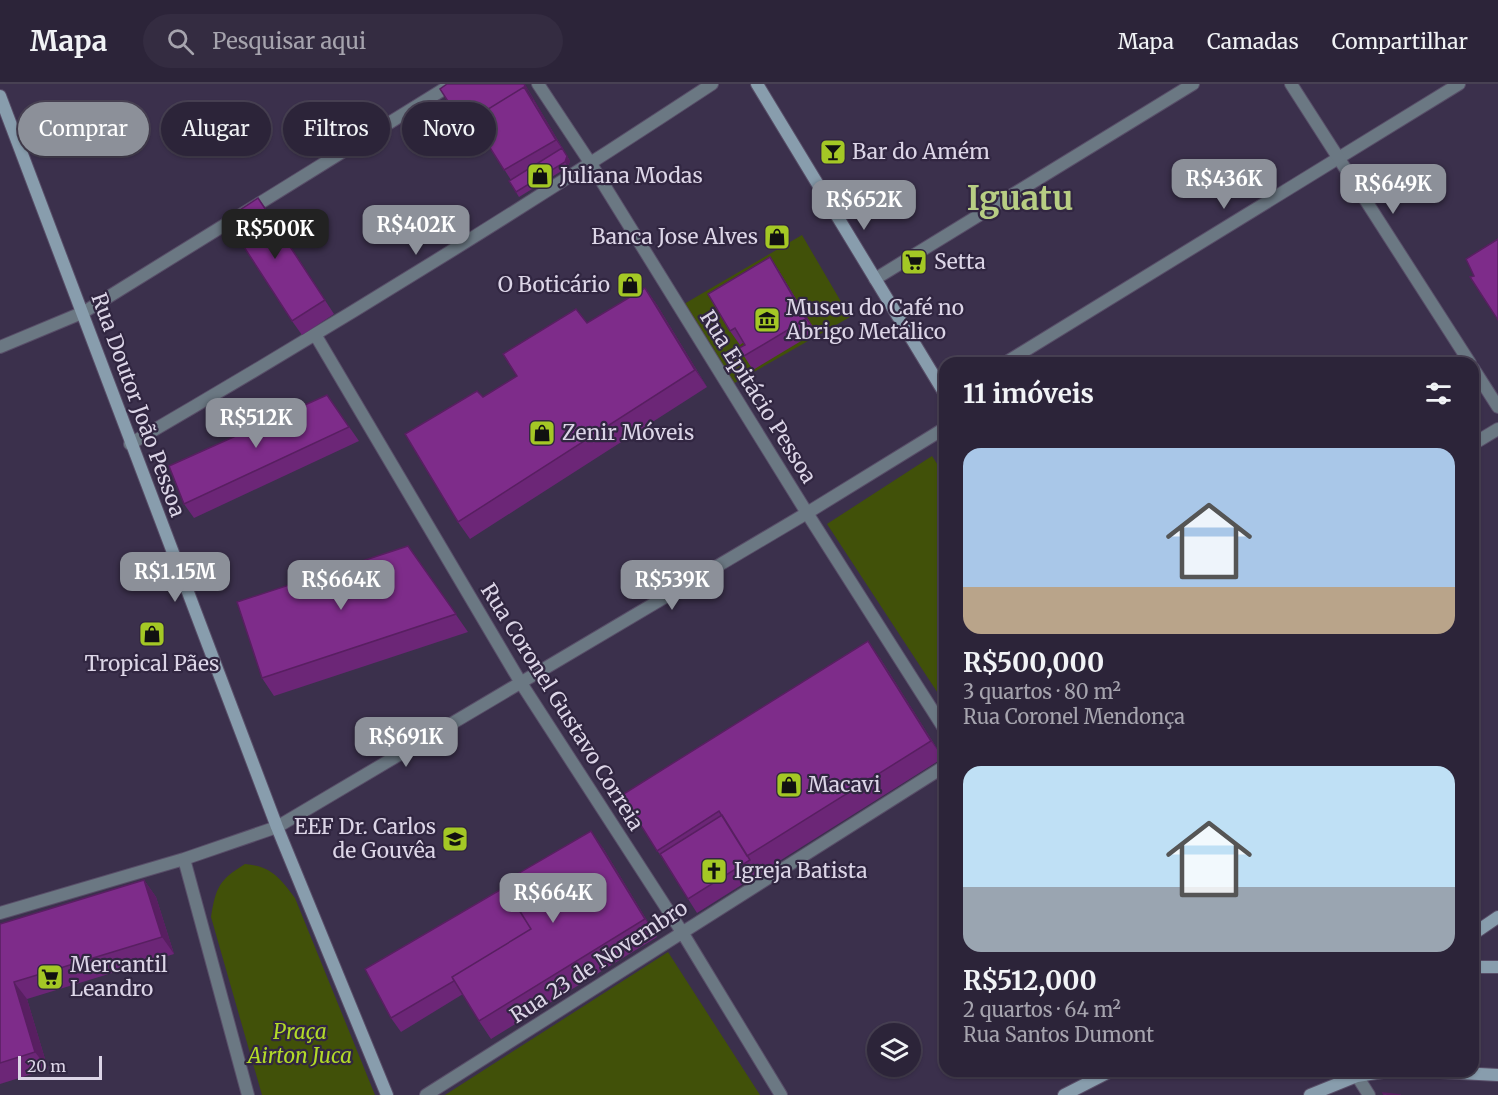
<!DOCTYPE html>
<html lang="pt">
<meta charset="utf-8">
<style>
body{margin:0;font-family:Merriweather,serif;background:#342c41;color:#f1f3f6;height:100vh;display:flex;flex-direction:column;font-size:22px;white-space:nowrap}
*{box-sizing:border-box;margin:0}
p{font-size:20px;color:#a6a4ae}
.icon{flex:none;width:33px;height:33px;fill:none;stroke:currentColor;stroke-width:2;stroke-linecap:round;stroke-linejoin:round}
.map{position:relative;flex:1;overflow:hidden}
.drawer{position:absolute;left:939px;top:273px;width:540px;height:720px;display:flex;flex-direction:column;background:#2c2439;border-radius:18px;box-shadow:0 2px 4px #0004,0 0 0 2px #484153}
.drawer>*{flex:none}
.guide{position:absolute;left:18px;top:18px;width:570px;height:54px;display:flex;gap:12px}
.buttons{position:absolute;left:867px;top:939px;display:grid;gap:12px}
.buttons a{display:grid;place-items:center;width:54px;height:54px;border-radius:50%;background:#2c2439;box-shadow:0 2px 4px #0004,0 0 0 2px #484153;font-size:30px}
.scale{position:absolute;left:18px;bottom:15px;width:84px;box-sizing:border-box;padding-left:6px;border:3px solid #dcd5e7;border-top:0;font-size:16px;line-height:21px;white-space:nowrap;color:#dcd5e7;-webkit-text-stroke:4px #312641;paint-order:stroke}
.price{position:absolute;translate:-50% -51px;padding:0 14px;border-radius:12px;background:#8c9099;color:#fff;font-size:20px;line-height:39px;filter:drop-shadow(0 2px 3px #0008)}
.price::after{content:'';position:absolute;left:50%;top:36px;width:18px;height:14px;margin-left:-9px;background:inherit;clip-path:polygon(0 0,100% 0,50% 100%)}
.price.selected{background:#222;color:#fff}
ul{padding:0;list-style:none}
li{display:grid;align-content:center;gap:12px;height:318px;padding:0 24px}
li span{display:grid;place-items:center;height:186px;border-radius:18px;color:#555}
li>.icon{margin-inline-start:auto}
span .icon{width:108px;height:108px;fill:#fffc;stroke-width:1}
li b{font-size:26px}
h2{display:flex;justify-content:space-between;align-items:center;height:72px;padding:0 24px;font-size:26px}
.tag{padding:0 21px;border-radius:27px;background:#2c2439;box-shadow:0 2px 4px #0004,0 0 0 2px #484153;font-size:21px;line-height:54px}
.tag.selected{background:#8c9099;color:#fff}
header{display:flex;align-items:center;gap:36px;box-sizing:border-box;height:84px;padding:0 30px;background:#2c2439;border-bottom:2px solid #484153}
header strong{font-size:28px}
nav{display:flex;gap:33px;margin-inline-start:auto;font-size:21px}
.search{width:420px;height:54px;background:#342c41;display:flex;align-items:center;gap:15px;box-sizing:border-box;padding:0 21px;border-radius:33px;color:#a6a4ae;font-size:22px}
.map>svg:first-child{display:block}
</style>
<header>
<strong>Mapa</strong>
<div class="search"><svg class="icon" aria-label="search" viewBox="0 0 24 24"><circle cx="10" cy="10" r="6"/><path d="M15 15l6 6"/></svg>Pesquisar aqui</div>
<nav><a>Mapa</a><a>Camadas</a><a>Compartilhar</a></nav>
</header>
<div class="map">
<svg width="1498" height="1011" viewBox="0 0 1498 1011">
<rect width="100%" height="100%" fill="#3b304c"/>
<path fill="#415109" d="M802 151 850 233 731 301 684 220Z
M932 372 945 392V620L827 440Z
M245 780C271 782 280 794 295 814L375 1011H262L211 833C216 803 219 796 245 780Z
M668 868 760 1011H445Z"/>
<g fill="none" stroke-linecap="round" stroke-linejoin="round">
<defs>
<path id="pedestrian" d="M875 195 1193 0"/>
<path id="minor" d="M538 0 591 80 807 429 945 646
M316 252 521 599 682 848 781 1011
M0 263 84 228 452 0
M1005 279 1459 0
M130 360C328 245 521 126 712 0
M1473 360 1498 345
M184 775 248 1011
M0 829 184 775 277 743 807 429 945 344
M1357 992 1369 1011
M426 1011 945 682"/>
<path id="tertiary" d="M1291 0 1470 279
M1473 284 1498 323"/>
<path id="secondary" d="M757 0 945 310
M0 12 277 743 387 1011
M1473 850 1498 833
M1473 883H1498
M1421 987 1498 991
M1064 1011 1111 987
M1310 1011 1357 992 1389 987"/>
</defs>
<use href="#pedestrian" stroke="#584e68" stroke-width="14"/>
<use href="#minor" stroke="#584e68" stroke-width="14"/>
<use href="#tertiary" stroke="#584e68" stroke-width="14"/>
<use href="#secondary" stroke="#584e68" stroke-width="14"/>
<use href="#pedestrian" stroke="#6b7883" stroke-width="12"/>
<use href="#minor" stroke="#6b7883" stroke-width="12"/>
<use href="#tertiary" stroke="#6b7883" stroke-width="12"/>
<use href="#secondary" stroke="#889dad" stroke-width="12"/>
</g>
<path fill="#6c2677" d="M440 5 534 16 570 77 568 83 519 113 509 97 511 96 481 49 472 54Z
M258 114 334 230 302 251 292 237Z
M770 173 779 187 816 248 753 286 744 272 745 261 744 258 740 261 730 247Z
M645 204 657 221 707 303 470 455 458 438 483 313 517 292 587 239Z
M327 311 359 357 194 434 184 420Z
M408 462 468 548 274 612 262 594Z
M880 574 943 674 697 829 622 711Z
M603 764 657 853 491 955 479 937 463 910 401 948 391 934Z
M144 796 156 813 174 870 27 915 48 985 0 1000V840Z"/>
<path fill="#581f61" d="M524 0H525L570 77 568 83 565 78 567 72 556 56Z
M258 114 268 127 334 230 325 216Z
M770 173 779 187 816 248 806 235Z
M645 204 657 221 707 303 695 286Z
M868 557 880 574 943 674 931 657Z
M591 747 603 764 657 853 645 835Z
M144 796 156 813 174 870 162 853Z
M14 898 27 915 48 985 35 968Z"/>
<path fill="#7e2c8a" stroke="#581f61" stroke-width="1.5" d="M447 0H524L527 7 524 3 472 35 475 39 466 45 440 5Z
M524 3 556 56 504 86 472 35Z
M562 64 567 72 565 78 516 108 509 97Z
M258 114 325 216 292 237 226 135Z
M1498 155V236L1470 193 1474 192 1466 175Z
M770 173 806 235 744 272 739 264 745 261 735 244 730 247 708 210Z
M645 204 695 286 458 438 405 350 477 307 483 313 517 292 503 270 576 225 587 239Z
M327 311 349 343 184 420 169 382Z
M408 462 456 530 262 594 237 518Z
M868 557 931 657 747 772 719 727 657 767 622 711Z
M722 731 750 776 688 815 660 770Z
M591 747 645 835 479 937 452 893 531 845 502 799Z
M144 796 162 853 14 898 35 968 0 979V840Z
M505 803 531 845 452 893 454 897 391 934 365 885Z
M1383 1009 1401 1011H1384Z"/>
<defs>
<symbol id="bar-square" viewBox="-11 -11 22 22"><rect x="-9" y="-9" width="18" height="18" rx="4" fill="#a4c825" stroke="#312641"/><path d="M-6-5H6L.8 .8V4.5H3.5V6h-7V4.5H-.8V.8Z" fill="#111"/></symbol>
<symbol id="shop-square" viewBox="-11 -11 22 22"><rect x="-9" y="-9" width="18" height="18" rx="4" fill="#a4c825" stroke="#312641"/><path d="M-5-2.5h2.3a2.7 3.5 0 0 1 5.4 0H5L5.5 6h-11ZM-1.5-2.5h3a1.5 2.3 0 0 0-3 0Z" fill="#111"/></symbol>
<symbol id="supermarket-square" viewBox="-11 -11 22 22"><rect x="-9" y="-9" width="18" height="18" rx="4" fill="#a4c825" stroke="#312641"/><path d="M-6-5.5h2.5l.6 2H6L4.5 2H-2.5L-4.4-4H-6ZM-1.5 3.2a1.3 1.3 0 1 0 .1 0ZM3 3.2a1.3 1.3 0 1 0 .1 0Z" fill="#111"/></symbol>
<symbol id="museum-square" viewBox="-11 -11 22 22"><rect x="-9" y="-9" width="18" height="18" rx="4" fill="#a4c825" stroke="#312641"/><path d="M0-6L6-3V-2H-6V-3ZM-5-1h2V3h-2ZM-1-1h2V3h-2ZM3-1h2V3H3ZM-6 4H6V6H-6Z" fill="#111"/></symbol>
<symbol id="school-square" viewBox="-11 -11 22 22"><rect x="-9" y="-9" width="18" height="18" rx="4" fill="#a4c825" stroke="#312641"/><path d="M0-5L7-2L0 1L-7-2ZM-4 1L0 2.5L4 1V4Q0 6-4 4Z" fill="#111"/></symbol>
<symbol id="church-square" viewBox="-11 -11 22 22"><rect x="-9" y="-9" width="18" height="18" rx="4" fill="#a4c825" stroke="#312641"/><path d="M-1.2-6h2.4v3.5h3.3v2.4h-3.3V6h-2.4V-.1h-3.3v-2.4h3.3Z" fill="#111"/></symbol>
</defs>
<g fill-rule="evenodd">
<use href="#bar-square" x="818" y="53" width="30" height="30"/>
<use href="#shop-square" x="525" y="77" width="30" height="30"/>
<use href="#shop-square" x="762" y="138" width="30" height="30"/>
<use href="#supermarket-square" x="899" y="163" width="30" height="30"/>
<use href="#shop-square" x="615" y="186" width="30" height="30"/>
<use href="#museum-square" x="752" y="221" width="30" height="30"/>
<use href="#shop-square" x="527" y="334" width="30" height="30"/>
<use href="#shop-square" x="137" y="535" width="30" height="30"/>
<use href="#shop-square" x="774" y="686" width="30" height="30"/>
<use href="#school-square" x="440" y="740" width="30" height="30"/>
<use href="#church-square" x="699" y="772" width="30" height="30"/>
<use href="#supermarket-square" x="35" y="878" width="30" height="30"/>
</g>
<g text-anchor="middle" stroke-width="4.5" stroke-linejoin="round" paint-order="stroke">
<g font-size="21" fill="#dcd5e7" stroke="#312641" text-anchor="start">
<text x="852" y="75">Bar do Amém</text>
<text x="560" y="99">Juliana Modas</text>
<text x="758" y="160" text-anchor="end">Banca Jose Alves</text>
<text x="934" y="185">Setta</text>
<text x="610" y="208" text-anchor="end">O Boticário</text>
<text x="786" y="231">Museu do Café no<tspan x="786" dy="24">Abrigo Metálico</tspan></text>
<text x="562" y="356">Zenir Móveis</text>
<text x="152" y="587" text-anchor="middle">Tropical Pães</text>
<text x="808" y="708">Macavi</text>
<text x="436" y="750" text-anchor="end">EEF Dr. Carlos<tspan x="436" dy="24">de Gouvêa</tspan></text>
<text x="734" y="794">Igreja Batista</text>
<text x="70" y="888">Mercantil<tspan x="70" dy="24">Leandro</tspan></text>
</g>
<g font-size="21" fill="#dcd5e7" stroke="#312641">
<text transform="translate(758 313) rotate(58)" y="7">Rua Epitácio Pessoa</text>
<text transform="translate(138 321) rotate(70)" y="7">Rua Doutor João Pessoa</text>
<text transform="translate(562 623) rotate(58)" y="7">Rua Coronel Gustavo Correia</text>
<text transform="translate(599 878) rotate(-33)" y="7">Rua 23 de Novembro</text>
</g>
<g font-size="21" font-style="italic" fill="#b2da28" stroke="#312641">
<text x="300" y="955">Praça<tspan x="300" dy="24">Airton Juca</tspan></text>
</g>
<g font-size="33" font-weight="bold" fill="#b7cd83" stroke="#312641">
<text x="1020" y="126">Iguatu</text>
</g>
</g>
</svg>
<div class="buttons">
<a><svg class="icon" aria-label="layers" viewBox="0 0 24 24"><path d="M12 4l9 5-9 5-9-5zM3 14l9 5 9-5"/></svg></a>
</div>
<div class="scale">20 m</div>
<b class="price" style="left:1224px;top:126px">R$436K</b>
<b class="price" style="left:1393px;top:131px">R$649K</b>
<b class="price" style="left:864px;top:147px">R$652K</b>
<b class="price" style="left:416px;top:172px">R$402K</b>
<b class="price selected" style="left:275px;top:176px">R$500K</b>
<b class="price" style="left:256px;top:365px">R$512K</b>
<b class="price" style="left:175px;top:519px">R$1.15M</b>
<b class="price" style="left:341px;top:527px">R$664K</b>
<b class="price" style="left:672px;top:527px">R$539K</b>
<b class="price" style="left:406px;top:684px">R$691K</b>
<b class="price" style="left:553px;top:840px">R$664K</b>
<div class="guide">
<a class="tag selected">Comprar</a>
<a class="tag">Alugar</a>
<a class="tag">Filtros</a>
<a class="tag">Novo</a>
</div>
<section class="drawer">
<h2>11 imóveis<svg class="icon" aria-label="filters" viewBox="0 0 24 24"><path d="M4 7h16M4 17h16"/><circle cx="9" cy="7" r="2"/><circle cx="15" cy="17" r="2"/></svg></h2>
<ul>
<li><span style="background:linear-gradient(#a9c7e8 75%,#b9a48a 0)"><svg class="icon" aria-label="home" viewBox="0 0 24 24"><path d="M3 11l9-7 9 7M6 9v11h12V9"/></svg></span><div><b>R$500,000</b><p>3 quartos · 80 m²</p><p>Rua Coronel Mendonça</p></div></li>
<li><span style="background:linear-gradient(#bfe0f5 65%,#9aa5b1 0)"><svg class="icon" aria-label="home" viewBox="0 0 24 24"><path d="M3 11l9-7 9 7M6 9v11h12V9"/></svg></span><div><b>R$512,000</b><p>2 quartos · 64 m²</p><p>Rua Santos Dumont</p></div></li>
</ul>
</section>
</div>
